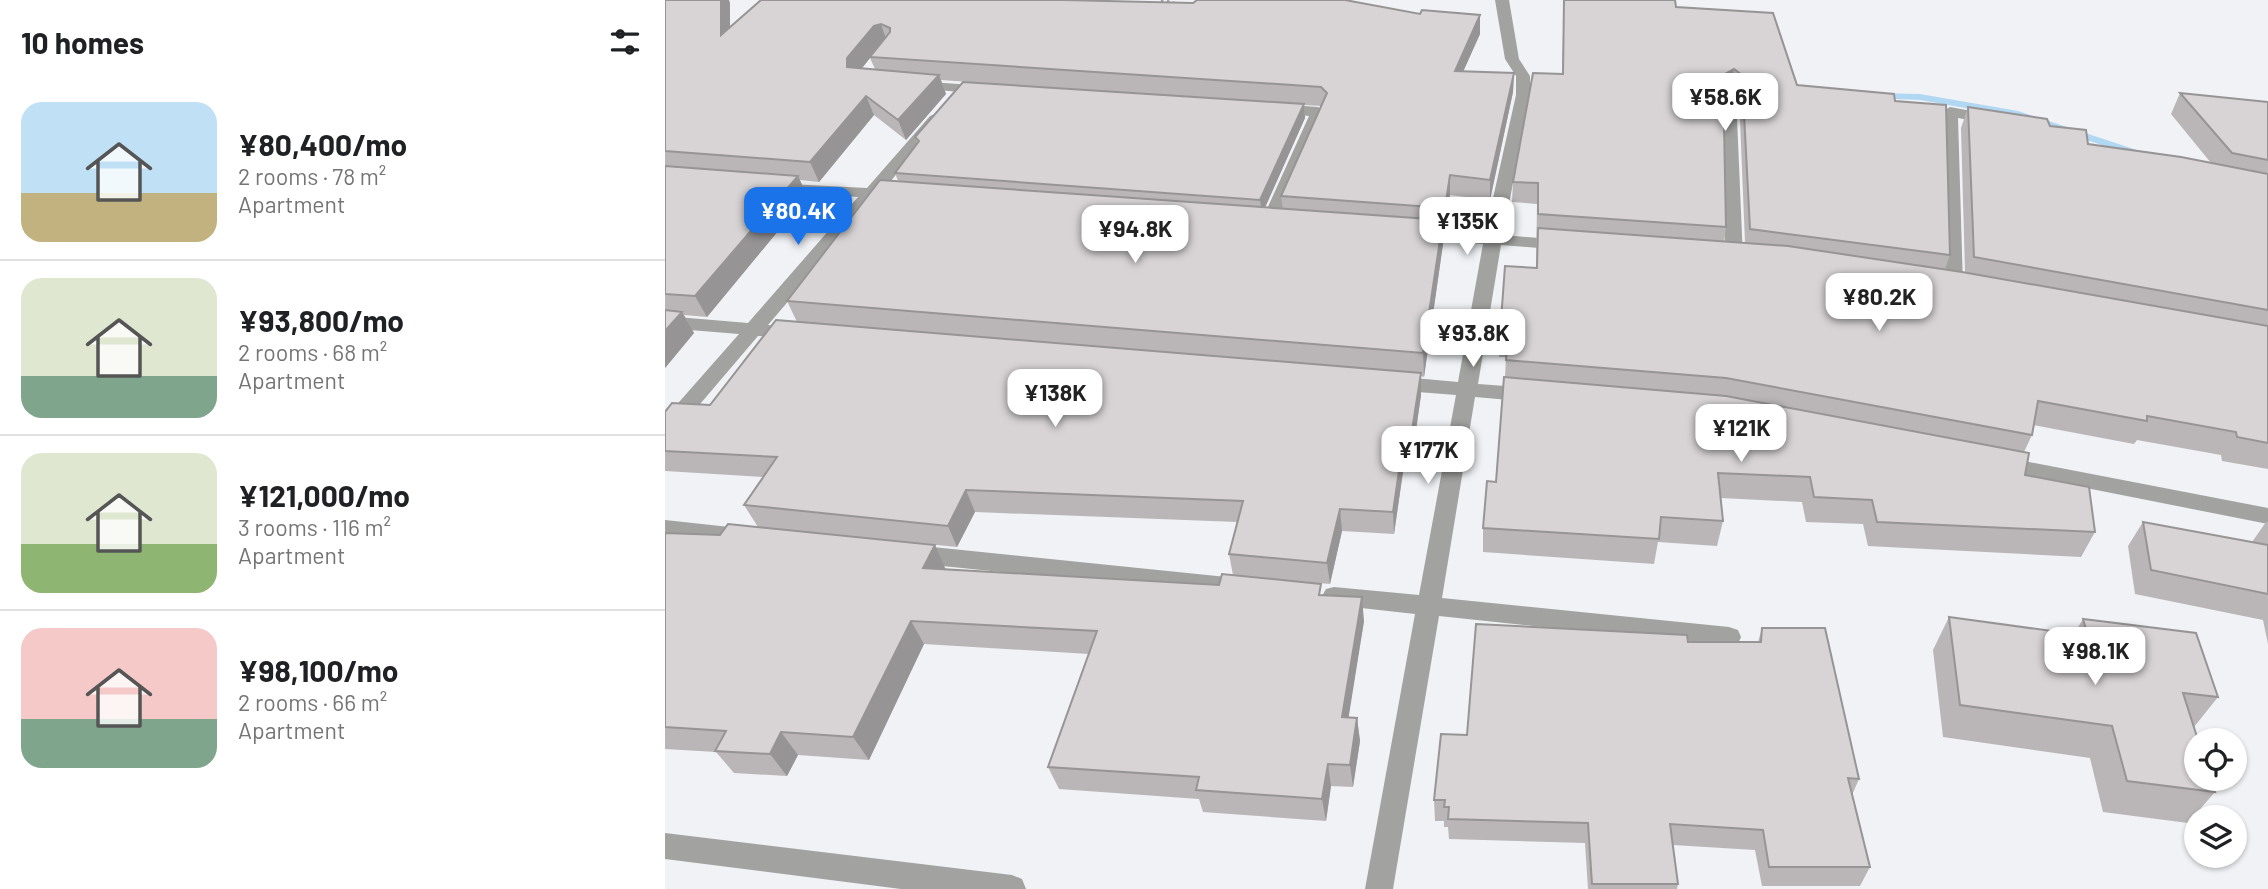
<!DOCTYPE html>
<meta charset="utf-8">
<style>
body{margin:0;font-family:Barlow,sans-serif;background:#f6f6f6;color:#202124;height:100vh;display:flex;flex-direction:column;font-size:26px;white-space:nowrap}
*{box-sizing:border-box;margin:0}
p{font-size:23px;color:#757577}
.icon{flex:none;width:38px;height:38px;fill:none;stroke:currentColor;stroke-width:2;stroke-linecap:round;stroke-linejoin:round}
.map{position:relative;flex:1;overflow:hidden}
.side{display:flex;flex-direction:column;background:#fff;width:665px}
.side>*{flex:none}
.tools{position:absolute;left:1519px;top:728px;display:grid;gap:14px}
.tools a{display:grid;place-items:center;width:63px;height:63px;border-radius:50%;background:#fff;box-shadow:0 2px 5px #0004;font-size:35px}
.price{position:absolute;translate:-50% -60px;padding:0 16px;border-radius:14px;background:#fff;color:#222;font-size:23px;line-height:46px;filter:drop-shadow(0 2px 4px #0008)}
.price::after{content:'';position:absolute;left:50%;top:42px;width:21px;height:16px;margin-left:-10px;background:inherit;clip-path:polygon(0 0,100% 0,50% 100%)}
.price.current{background:#1a73e8;color:#fff}
ul{padding:0;list-style:none}
li{display:flex;align-items:center;gap:21px;height:175px;padding:0 21px}
li+li{border-top:2px solid #e0e0e0}
li span{display:grid;place-items:center;flex:none;width:196px;height:140px;border-radius:21px;color:#555}
li>.icon{margin-inline-start:auto}
span .icon{width:84px;height:84px;fill:#fffc;stroke-width:1}
li b{font-size:30px}
h2{display:flex;justify-content:space-between;align-items:center;height:84px;padding:0 21px;font-size:30px}
main{display:flex;flex:1;min-height:0}
.map>svg:first-child{display:block}
</style>
<main>
<section class="side">
<h2>10 homes<svg class="icon" aria-label="filters" viewBox="0 0 24 24"><path d="M4 7h16M4 17h16"/><circle cx="9" cy="7" r="2"/><circle cx="15" cy="17" r="2"/></svg></h2>
<ul>
<li><span style="background:linear-gradient(#bfe0f5 65%,#c2b280 0)"><svg class="icon" aria-label="home" viewBox="0 0 24 24"><path d="M3 11l9-7 9 7M6 9v11h12V9"/></svg></span><div><b>¥80,400/mo</b><p>2 rooms · 78 m²</p><p>Apartment</p></div></li>
<li><span style="background:linear-gradient(#dfe7d0 70%,#7fa58c 0)"><svg class="icon" aria-label="home" viewBox="0 0 24 24"><path d="M3 11l9-7 9 7M6 9v11h12V9"/></svg></span><div><b>¥93,800/mo</b><p>2 rooms · 68 m²</p><p>Apartment</p></div></li>
<li><span style="background:linear-gradient(#dfe7d0 65%,#8fb573 0)"><svg class="icon" aria-label="home" viewBox="0 0 24 24"><path d="M3 11l9-7 9 7M6 9v11h12V9"/></svg></span><div><b>¥121,000/mo</b><p>3 rooms · 116 m²</p><p>Apartment</p></div></li>
<li><span style="background:linear-gradient(#f6c9c9 65%,#7fa58c 0)"><svg class="icon" aria-label="home" viewBox="0 0 24 24"><path d="M3 11l9-7 9 7M6 9v11h12V9"/></svg></span><div><b>¥98,100/mo</b><p>2 rooms · 66 m²</p><p>Apartment</p></div></li>
</ul>
</section>
<div class="map">
<svg width="1603" height="889" viewBox="0 0 1603 889">
<rect width="100%" height="100%" fill="#f0f2f5"/>
<g fill="none" stroke-linecap="round" stroke-linejoin="round">
<path fill="#b0d8f3" fill-rule="evenodd" d="M1210 93 1255 94 1353 111 1490 156 1484 160 1480 159 1351 117 1255 100 1206 98V94Z"/>
<path stroke="#9a9c9e" stroke-width="3.5" stroke-dasharray="2.5 3.5" stroke-linecap="butt" d="M496 0 515 5"/>
<path fill="#a2a2a1" fill-rule="evenodd" d="M830 0H844L854 59 865 76V95L838 235 898 240 907 245 898 250 836 245 813 384 866 388 873 390 876 395 873 400 866 402 810 397 777 598 1064 627 1073 630 1076 637 1073 644 1064 647 774 616 728 889H700L750 614 669 605 661 603 657 596 661 589 669 587 754 595 791 395 727 390 720 388 717 383 720 378 727 376 793 382 818 244 749 238 740 233 749 228 820 234 851 95V76L840 59Z
M252 81 321 86 328 90 321 94 247 88 245 85 247 82Z
M1064 91 1071 95 1078 258 1069 263 1060 258 1057 95Z
M612 104 653 107 661 112 614 222 605 227 596 222 644 116 607 112 604 109Z
M1285 107 1329 115 1337 120 1329 125 1293 118 1298 286 1289 292 1280 286 1277 112Z
M270 114 278 119 219 189 238 191 240 195 238 199 211 198 103 325 137 329 140 333 137 337 93 336 7 437 0 439V418L74 334 0 328V316L83 323 193 197 110 191 102 186 104 183 202 188 265 116Z
M1333 456 1603 508V524L1325 469 1322 464 1325 459Z
M0 520 83 529 91 532 94 538 91 544 83 547 0 538Z
M248 545 581 579 589 581 593 588 589 595 581 597 248 563 240 560 237 554 240 548Z
M0 833 347 875 357 879 361 889H236L0 859Z"/>
</g>
<path fill="#bab6b7" fill-rule="evenodd" d="M0 0 65 3V27L96 0 815 34 798 71 849 73 848 92 825 200 785 195 780 228H778V244L759 377 756 376V395L748 451H741L729 534 677 531 665 584 568 575 564 554 572 522 310 512 292 547 93 527 79 505 98 477 0 471V412L45 405 132 322 122 301 233 181 230 173 252 144 250 137 417 90 276 80 281 94 241 140 209 115 154 182 135 180 142 196 42 317 19 315 29 333 0 368ZM205 58 210 69 197 68ZM639 105 656 106 616 196 618 209 600 208 640 118Z
M899 0H1010L1011 7 1132 85 1230 101 1285 255 1280 269 1300 272 1296 128 1303 107 1385 126 1423 144 1546 163 1506 114 1515 93 1603 102V469L1557 461 1556 455 1472 440 1469 444 1368 425 1367 435 1359 452 1360 475 1430 532 1416 557 1203 546 1198 524 1141 522 1137 502 1056 498 1058 521 1052 546 993 542 989 564 818 552V528L831 482 840 377 841 357H834L835 334 871 268 872 204 847 202 848 182 897 74ZM1065 89 1074 95 1080 243 1059 241 1061 227 1058 93Z
M1478 522 1587 542 1601 522H1603V644L1598 620 1470 594 1463 546Z
M0 533 281 569 657 595 699 621 683 717 692 718 695 741 688 787 666 786 661 821 538 812 534 799 394 789 383 767 424 654 259 644 204 760 133 755 122 776 69 773 51 752 0 749Z
M1284 617 1409 634 1418 619 1553 697 1529 727 1550 792 1523 823 1438 812 1425 758 1278 737 1268 650Z
M1097 628 1194 779 1187 795 1205 867 1195 886H1097L1090 850 1008 845 1013 884 1012 889H923L920 843 784 839 783 827H779V821H770L769 800 802 735 1023 642H1093Z"/>
<path fill="#979495" d="M56 0H64L65 3V54L56 35Z
M815 15V34L790 90V71Z
M216 24 222 42 216 44 190 77 182 67V58L209 26Z
M1069 69 1065 89 1054 95 1058 75Z
M849 73 848 92 825 200V180Z
M274 75 281 94 241 140 233 120Z
M201 96 209 115 154 182 145 162Z
M639 104 640 118 597 214 595 200Z
M785 175V195L780 228V208Z
M133 176 142 196 42 317 30 296Z
M778 220V244L759 377 758 353Z
M17 312 29 333 0 368V331Z
M756 373V395L748 451 747 430Z
M740 430 741 451 729 534 728 512Z
M301 490 310 512 292 547 283 526Z
M675 509 677 531 665 584 662 563Z
M270 545 281 570 258 568Z
M697 597 699 621 680 740 677 717Z
M246 621 259 644 204 760 188 737Z
M692 718 695 741 688 787 685 765Z
M116 732 133 755 122 776 105 754Z
M663 764 666 786 661 821 657 799Z"/>
<path fill="#d8d4d5" stroke="#979495" stroke-width="2" d="M0 0H56V35L96 0H398L528 3 532 0H680L755 14 757 10 815 15 790 71 849 73 825 180 785 175 780 208 616 196 662 93 656 87 205 57 225 32V28L216 24 209 26 182 58V67L274 75 233 120 201 96 145 162 0 151Z
M899 0H1010L1011 7 1108 13 1132 85 1229 94 1230 101 1281 105 1285 255 1085 229 1077 75 1069 69 1058 75 1061 227 873 214V183L848 182 868 73 898 74Z
M298 82 639 104 595 200 230 173 254 141 250 137Z
M1515 93 1603 102V160L1567 153Z
M1303 107 1382 119 1385 126 1421 130 1423 144 1516 157 1603 174V310L1309 257Z
M0 166 133 176 30 296 0 294Z
M215 180 778 220 758 353 122 301Z
M873 228 1123 246 1297 272 1603 326V443L1572 437 1571 432 1482 416V421L1373 401 1367 435 1061 378 841 360 843 334H835L840 266 872 268Z
M0 310 17 312 0 331Z
M111 320 756 373 747 430H740L728 512 675 509 662 563 564 554 578 501 301 490 283 526 79 505 112 457 0 451V412L7 403 45 405Z
M839 377 1061 396 1364 453 1360 475 1424 487 1430 532 1212 522 1207 500 1149 497 1145 477 1053 473 1058 521 996 517 994 539 818 528 822 481 831 482Z
M1478 522 1603 545V594L1486 570Z
M63 524 270 545 258 568 554 585 557 574 656 584 654 595 697 597 677 717 692 718 685 765 663 764 657 799 531 790 534 777 383 767 432 631 246 621 188 737 116 732 105 754 50 751 61 731 0 727V533L55 535Z
M1284 617 1423 636 1418 619 1531 633 1553 697 1518 693 1533 740H1531V779H1546L1550 792 1462 781 1447 726 1295 705Z
M811 624 1022 635 1023 642H1096L1097 628H1160L1194 779 1183 778 1205 867H1104L1098 830 1005 824 1013 884H927L923 823 783 819 784 807H779L780 800H769L776 734 802 735Z"/>
</svg>
<div class="tools">
<a><svg class="icon" aria-label="locate" viewBox="0 0 24 24"><circle cx="12" cy="12" r="6"/><path d="M12 2v4M12 18v4M2 12h4M18 12h4"/></svg></a>
<a><svg class="icon" aria-label="layers" viewBox="0 0 24 24"><path d="M12 4l9 5-9 5-9-5zM3 14l9 5 9-5"/></svg></a>
</div>
<b class="price" style="left:1060px;top:133px">¥58.6K</b>
<b class="price current" style="left:133px;top:247px">¥80.4K</b>
<b class="price" style="left:802px;top:257px">¥135K</b>
<b class="price" style="left:470px;top:265px">¥94.8K</b>
<b class="price" style="left:1214px;top:333px">¥80.2K</b>
<b class="price" style="left:808px;top:369px">¥93.8K</b>
<b class="price" style="left:390px;top:429px">¥138K</b>
<b class="price" style="left:1076px;top:464px">¥121K</b>
<b class="price" style="left:763px;top:486px">¥177K</b>
<b class="price" style="left:1430px;top:687px">¥98.1K</b>
</div>
</main>
